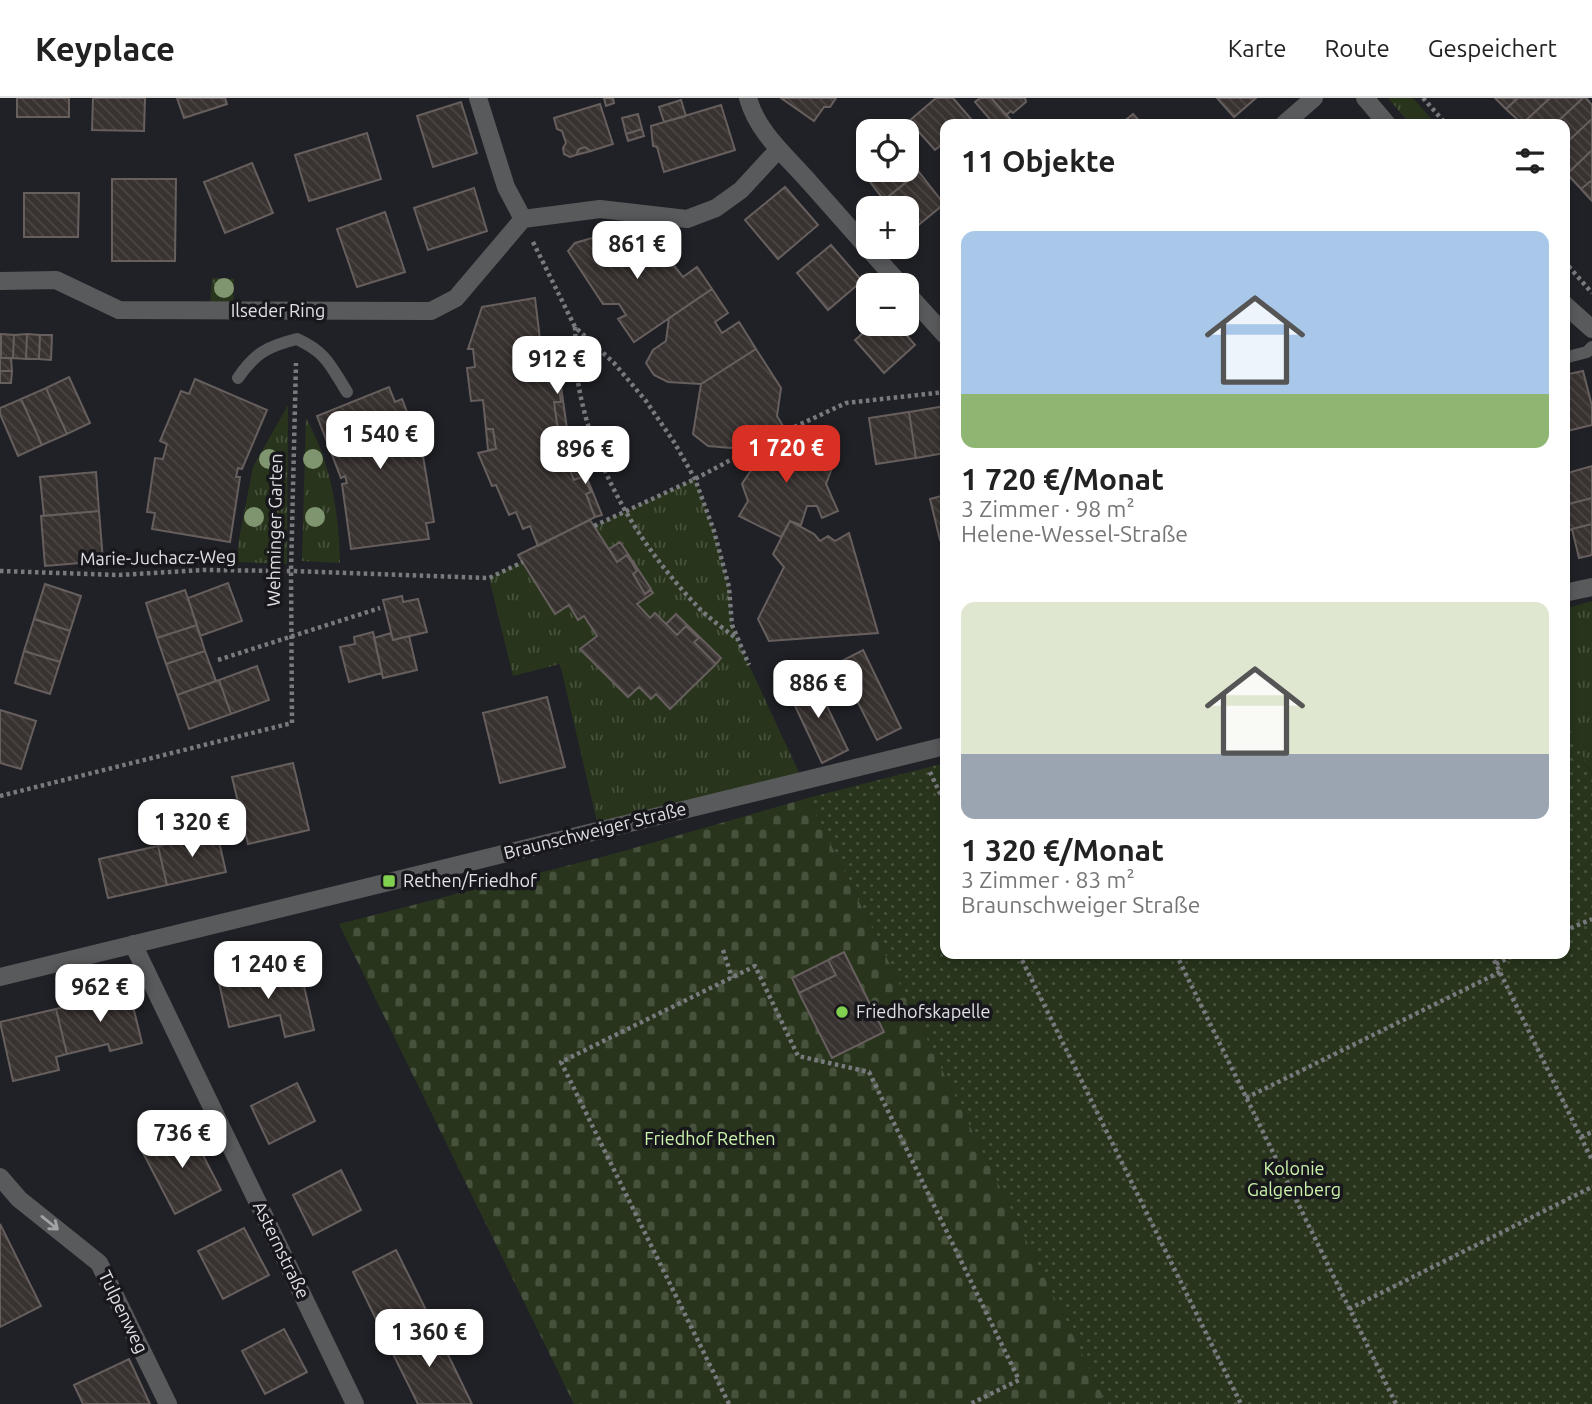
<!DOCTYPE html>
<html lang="de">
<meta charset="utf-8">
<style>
body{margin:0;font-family:Ubuntu,sans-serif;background:#f2f2f2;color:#222;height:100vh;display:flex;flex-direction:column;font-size:26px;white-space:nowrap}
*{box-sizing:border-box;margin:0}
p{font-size:23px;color:#767676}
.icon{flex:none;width:38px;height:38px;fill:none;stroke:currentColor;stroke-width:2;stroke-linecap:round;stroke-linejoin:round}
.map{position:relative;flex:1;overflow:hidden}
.sheet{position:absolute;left:940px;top:21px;width:630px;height:840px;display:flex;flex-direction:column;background:#fff;border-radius:14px;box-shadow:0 4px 10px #0003}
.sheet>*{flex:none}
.controls{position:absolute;left:856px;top:21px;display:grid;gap:14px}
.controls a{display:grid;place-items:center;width:63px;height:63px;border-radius:14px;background:#fff;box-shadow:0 4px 10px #0003;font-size:35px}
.price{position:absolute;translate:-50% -60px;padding:0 16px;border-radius:14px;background:#fff;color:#222;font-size:23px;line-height:46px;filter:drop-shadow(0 2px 4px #0008)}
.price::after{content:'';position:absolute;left:50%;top:42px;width:21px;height:16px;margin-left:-10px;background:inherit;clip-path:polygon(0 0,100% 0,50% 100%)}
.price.current{background:#d93025;color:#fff}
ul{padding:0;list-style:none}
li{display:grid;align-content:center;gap:14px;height:371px;padding:0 21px}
li span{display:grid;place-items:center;height:217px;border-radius:14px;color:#555}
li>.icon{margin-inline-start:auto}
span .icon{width:126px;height:126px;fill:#fffc;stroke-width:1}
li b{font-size:30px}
h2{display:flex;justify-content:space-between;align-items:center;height:84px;padding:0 21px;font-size:30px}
header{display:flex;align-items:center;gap:42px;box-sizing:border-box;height:98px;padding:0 35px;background:#fff;border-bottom:2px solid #e0e0e0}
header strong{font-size:33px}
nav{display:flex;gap:38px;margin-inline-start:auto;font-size:24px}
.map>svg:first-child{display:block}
</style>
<header>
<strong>Keyplace</strong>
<nav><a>Karte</a><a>Route</a><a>Gespeichert</a></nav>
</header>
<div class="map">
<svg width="1592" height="1306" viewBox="0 0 1592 1306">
<defs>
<pattern id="grass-tufts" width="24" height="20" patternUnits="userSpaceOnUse" patternTransform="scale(1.75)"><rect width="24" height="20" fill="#28351c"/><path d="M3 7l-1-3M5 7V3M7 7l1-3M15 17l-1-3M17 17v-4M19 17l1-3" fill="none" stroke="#47523d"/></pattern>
<pattern id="cemetery-stones" width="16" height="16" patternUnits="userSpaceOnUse" patternTransform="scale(1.75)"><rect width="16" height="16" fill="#28351c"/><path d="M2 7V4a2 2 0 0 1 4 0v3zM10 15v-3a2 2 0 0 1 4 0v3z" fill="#47523d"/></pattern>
<pattern id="park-dots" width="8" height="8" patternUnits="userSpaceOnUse" patternTransform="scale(1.75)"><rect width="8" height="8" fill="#28351c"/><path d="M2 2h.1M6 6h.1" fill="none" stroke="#47523d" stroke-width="1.8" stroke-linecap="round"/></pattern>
<pattern id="building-back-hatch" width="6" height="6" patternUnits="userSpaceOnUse" patternTransform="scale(1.75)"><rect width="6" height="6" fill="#383230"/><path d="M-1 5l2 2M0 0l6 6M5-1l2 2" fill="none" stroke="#4b4644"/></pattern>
</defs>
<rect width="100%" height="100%" fill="#202126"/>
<path fill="url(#grass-tufts)" d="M1388 0H1413L1436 26H1410Z
M212 180 234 181 233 212 210 211Z
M288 307 287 466 237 464 239 441 253 369Z
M306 320C331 365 339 414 340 465L302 463Z
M695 381 714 433 729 489 732 527 749 567 803 683 599 732 560 566 513 578 489 480 594 428Z
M1592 503V677L1565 621 1564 511Z"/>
<path fill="url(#cemetery-stones)" d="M808 700 1107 1306H574L339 826 613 756Z"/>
<path fill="url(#park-dots)" d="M1565 621 1592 677V1306H1107L808 700 945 665V856H1564Z"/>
<path fill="url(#building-back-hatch)" stroke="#665f5e" stroke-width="2" d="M17 0H69V19H17Z
M93 0H145L144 33 92 32Z
M177 0H225L227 6 184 20Z
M604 0H613L614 5 606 8Z
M781 0H836L830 9H824L814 23Z
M936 0H953L971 21 966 26H945V44L935 52 909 23Z
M980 0H991L1014 25 994 26 975 4Z
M991 0H1025L1026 4 1013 15 1011 13 1006 17Z
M1217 0H1256L1234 19Z
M1495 0H1518L1506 11Z
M1518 0H1550L1522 26 1506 11Z
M1550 0H1583L1555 26H1522Z
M1583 0H1586L1592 7V21L1564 47V26H1555Z
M681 2 686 18 664 24 659 9Z
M461 4 477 55 433 69 417 18Z
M600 6 613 46 591 53 585 49 579 51 576 57 570 59 564 56 563 50 566 45 562 33 557 31 554 20Z
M721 7 735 52 664 74 657 49 653 48 651 28Z
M638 16 642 31 626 36 622 20Z
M1133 16 1142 26H1121Z
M1592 21V52L1567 76 1564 73V47Z
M642 31 644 38 628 43 626 36Z
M367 35 381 81 309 103 295 57Z
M585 49 591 53 576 57 579 51Z
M1592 52V82L1581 91 1567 76Z
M906 59 919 74 884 102 860 71 868 64V72H906Z
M252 65 273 115 225 135 204 84Z
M919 74 944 106 910 134 906 130V110H891L884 102Z
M112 81H176L175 163H112Z
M1592 82V103L1581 91Z
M785 89 818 127 778 161 745 122Z
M474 90 487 133 428 152 414 110Z
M24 95H79L78 139H24Z
M385 114 405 174 357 189 337 131Z
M616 137 626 155 632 156 635 138 653 140 683 179 697 169 712 191 634 244 618 221 626 217 619 206H603L568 153 575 145 599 138Z
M831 147 862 183 828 212 797 175Z
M712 191 728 215 715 224 722 235 739 224 756 251 701 286 668 284 654 277 646 265 653 252 666 243 669 220Z
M535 200 545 283 558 282 561 304H554L558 333 566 331 567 333 555 336 574 382 584 378 591 394 586 396 595 419 538 448 530 428 523 431 516 414 509 417 496 387 492 388 478 355 496 351 493 331H486L483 302 471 303 467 270 475 269 473 251H468L482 209Z
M873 226H897L915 247 884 275 855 242Z
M1 236 14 237 13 260H1Z
M27 236 40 237 39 261H26Z
M27 236 26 261 13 260 14 237Z
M40 237H52L51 262 39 261Z
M756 251 781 290 777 318 786 333 756 349 751 339 731 350 708 348 693 336 701 286Z
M0 260H11L12 273H0Z
M558 267 567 331 558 333 554 304H561L558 282 545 283 544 269Z
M0 273H12L11 285H0Z
M1583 273 1592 308V327L1567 333 1564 325V277Z
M69 279 90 325 67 336 46 290Z
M195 281 267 312 242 371 238 370 236 379H240L230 444 152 431 155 415 147 414 155 360 163 361 167 346 160 343 181 293 189 296Z
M389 289 395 304 402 301 422 352 434 424 426 425 429 441 351 451 342 386 347 385 345 378 341 380 317 318Z
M46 290 67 336 42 347 21 301Z
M21 301 42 347 18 358 0 316V310Z
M945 308V355L916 360 909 314Z
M909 314 916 360 876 366 869 320Z
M486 331H493L496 351 488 352Z
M786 333 791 344 803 353 816 350 832 370 826 386 838 413 822 420 817 408H807L801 427 790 423 781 439 739 418 748 403 742 386 761 357 756 349Z
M580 363 602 417 595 419 586 396 591 394 584 378 574 382 568 367Z
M1592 368V400L1565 407 1564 376Z
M96 374 99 413 44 418 40 379Z
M945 397V441L940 442 930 401Z
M1592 400V426L1564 433V407Z
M99 413 103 463 45 468 41 418Z
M590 422 617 464 627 457 637 473 633 476 645 496 651 492 653 495 637 506 650 520 655 515 677 537 686 528 699 540 694 544 716 566 670 611 656 596 651 601 639 589 628 599 580 551 597 538 584 518 578 522 569 507 555 516 518 457Z
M790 423 814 436 820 443 828 438 835 443 849 435 878 535 769 543 758 521 784 469 773 456Z
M1592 426V457L1579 460 1572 431Z
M620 444 651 491 645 496 633 476 637 473 627 457 617 464 609 451Z
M228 485 242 523 200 538 188 500Z
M45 486 81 498 70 533 34 521Z
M185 492 197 527 157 540 146 505Z
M402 498 403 504 418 501 427 534 393 542 383 502Z
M676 516 721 560 716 566 694 544 699 540 686 528 677 537 666 526Z
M34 521 70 533 60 564 24 553Z
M197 527 205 553 166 566 157 540Z
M373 534 382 575 349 584 340 549 355 546 354 539Z
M391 535 393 542 409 538 417 572 383 580 374 540Z
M863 552 901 630 877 642 838 565Z
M24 553 60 564 50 596 15 585Z
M205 553 216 583 177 597 166 566Z
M257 568 269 602 231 616 219 582Z
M813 579 848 652 822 665 787 591Z
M219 582 231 616 189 631 177 597Z
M547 599 565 669 500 685 483 615Z
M0 612 36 623 21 671 0 665Z
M293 665 309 732 248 746 232 679Z
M217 735 226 774 167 787 158 748Z
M158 748 167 787 108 800 99 761Z
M844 854 884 934 832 960 799 895 836 877 828 862Z
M828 862 836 877 799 895 792 880Z
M274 872 276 881 301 875 314 932 285 939 280 917 229 929 219 885Z
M129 892 142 945 110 953 108 946 67 956 56 911Z
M56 911 67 956 56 959 59 972 13 983 0 924Z
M297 985 315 1023 269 1046 251 1008Z
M188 1028 221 1092 175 1116 142 1053Z
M341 1072 361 1112 313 1137 293 1097Z
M0 1126 41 1208 0 1229Z
M244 1130 269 1177 223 1201 198 1153Z
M396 1152 433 1226 389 1248 353 1174Z
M433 1226 472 1306H418L389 1248Z
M284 1231 307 1274 265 1296 242 1253Z
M129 1261 150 1306H83L74 1287Z"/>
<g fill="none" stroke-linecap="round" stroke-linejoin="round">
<path stroke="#797a7e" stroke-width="4.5" stroke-dasharray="3.5 3.5" stroke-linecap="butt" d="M1423 0 1446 26
M533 144 575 229 614 265 646 303 674 344 695 381 714 433 729 489 732 527 749 567
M1564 163 1592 195
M575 229C576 245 575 262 577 278 590 365 637 445 697 508 709 521 725 531 738 542
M788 332 846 305 945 294
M594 428 695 381 755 349
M0 473 119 477 203 472 291 473 489 480 523 464
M218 562 380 510
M930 674 945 706
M0 698 292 625 291 473 296 265
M1564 833 1592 821
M723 852 732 880
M1019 856 1241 1306
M1176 856 1396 1306
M1491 856 1592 1062
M1496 866 1517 856
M1246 1000 1500 874
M1581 1039 1592 1034
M1349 1211 1592 1089
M729 1306 561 964 755 868 798 958 869 974 1019 1282 970 1306"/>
<path stroke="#585a5c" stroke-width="12" d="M1564 260 1587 254 1592 249
M238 280C255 255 268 248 297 241 327 255 330 267 347 294"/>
<path stroke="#585a5c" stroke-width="18" d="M478 0 506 89 523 121
M748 0C758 36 788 59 811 86 841 120 871 154 901 187
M1365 0 1387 26
M1284 26 1314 0
M0 183 56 182 119 212 431 213 456 200 523 121 600 111 687 121 716 110 741 92 777 53
M906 194 945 237
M1564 206 1592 231
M1564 495 1592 489
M133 846 355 1306
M0 879 945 648
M0 1079 19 1101 99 1165 168 1306"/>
</g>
<g fill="#7f956f">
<circle cx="224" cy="190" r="10"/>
<circle cx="269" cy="361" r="10"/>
<circle cx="313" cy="361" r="10"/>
<circle cx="254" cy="419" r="10"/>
<circle cx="315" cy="419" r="10"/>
</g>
<defs><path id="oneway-shaft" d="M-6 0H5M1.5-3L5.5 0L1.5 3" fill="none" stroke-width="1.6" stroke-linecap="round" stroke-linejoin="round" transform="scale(1.75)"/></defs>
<use stroke="#a3a4a7" href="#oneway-shaft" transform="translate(50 1125) rotate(39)"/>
<g fill="#82d050" stroke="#17171c" stroke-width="2.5">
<rect x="382" y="776" width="14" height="14" rx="3.5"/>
<circle cx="842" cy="914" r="7"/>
</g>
<g text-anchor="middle" stroke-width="7" stroke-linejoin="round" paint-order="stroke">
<g font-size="18" fill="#e0e1e4" stroke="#17171c">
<text x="278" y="219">Ilseder Ring</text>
<text transform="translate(275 432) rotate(-89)" y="6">Wehminger Garten</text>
<text transform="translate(158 460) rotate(-1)" y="6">Marie-Juchacz-Weg</text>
<text transform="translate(595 733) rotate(-14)" y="6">Braunschweiger Straße</text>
<text transform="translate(281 1152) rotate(64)" y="6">Asternstraße</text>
<text transform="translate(123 1214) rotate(64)" y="6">Tulpenweg</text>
</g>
<g font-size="18" fill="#e0e1e4" stroke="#17171c" text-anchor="start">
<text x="403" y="789">Rethen/Friedhof</text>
<text x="856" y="920">Friedhofskapelle</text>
</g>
<g font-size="18" fill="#ccf4ab" stroke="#17171c">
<text x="710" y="1047">Friedhof Rethen</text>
<text x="1294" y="1077">Kolonie<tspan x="1294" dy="21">Galgenberg</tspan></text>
</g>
</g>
</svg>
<div class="controls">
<a><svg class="icon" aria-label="locate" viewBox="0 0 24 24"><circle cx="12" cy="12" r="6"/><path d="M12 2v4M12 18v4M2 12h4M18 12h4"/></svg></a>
<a>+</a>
<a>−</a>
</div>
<b class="price" style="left:637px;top:183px">861 €</b>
<b class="price" style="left:557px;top:298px">912 €</b>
<b class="price" style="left:380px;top:373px">1 540 €</b>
<b class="price current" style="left:786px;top:387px">1 720 €</b>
<b class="price" style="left:585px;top:388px">896 €</b>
<b class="price" style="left:818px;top:622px">886 €</b>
<b class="price" style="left:192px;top:761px">1 320 €</b>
<b class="price" style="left:268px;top:903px">1 240 €</b>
<b class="price" style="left:100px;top:926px">962 €</b>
<b class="price" style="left:182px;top:1072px">736 €</b>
<b class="price" style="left:429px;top:1271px">1 360 €</b>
<section class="sheet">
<h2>11 Objekte<svg class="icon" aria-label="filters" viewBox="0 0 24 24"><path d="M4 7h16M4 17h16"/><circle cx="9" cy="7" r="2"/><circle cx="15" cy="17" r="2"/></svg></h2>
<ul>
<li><span style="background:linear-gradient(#a9c7e8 75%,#8fb573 0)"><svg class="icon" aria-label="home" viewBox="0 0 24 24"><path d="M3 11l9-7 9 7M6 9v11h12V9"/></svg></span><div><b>1 720 €/Monat</b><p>3 Zimmer · 98 m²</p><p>Helene-Wessel-Straße</p></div></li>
<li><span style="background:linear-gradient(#dfe7d0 70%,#9aa5b1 0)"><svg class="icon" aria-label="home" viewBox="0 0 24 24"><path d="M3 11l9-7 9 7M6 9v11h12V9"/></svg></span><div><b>1 320 €/Monat</b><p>3 Zimmer · 83 m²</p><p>Braunschweiger Straße</p></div></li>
</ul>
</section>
</div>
